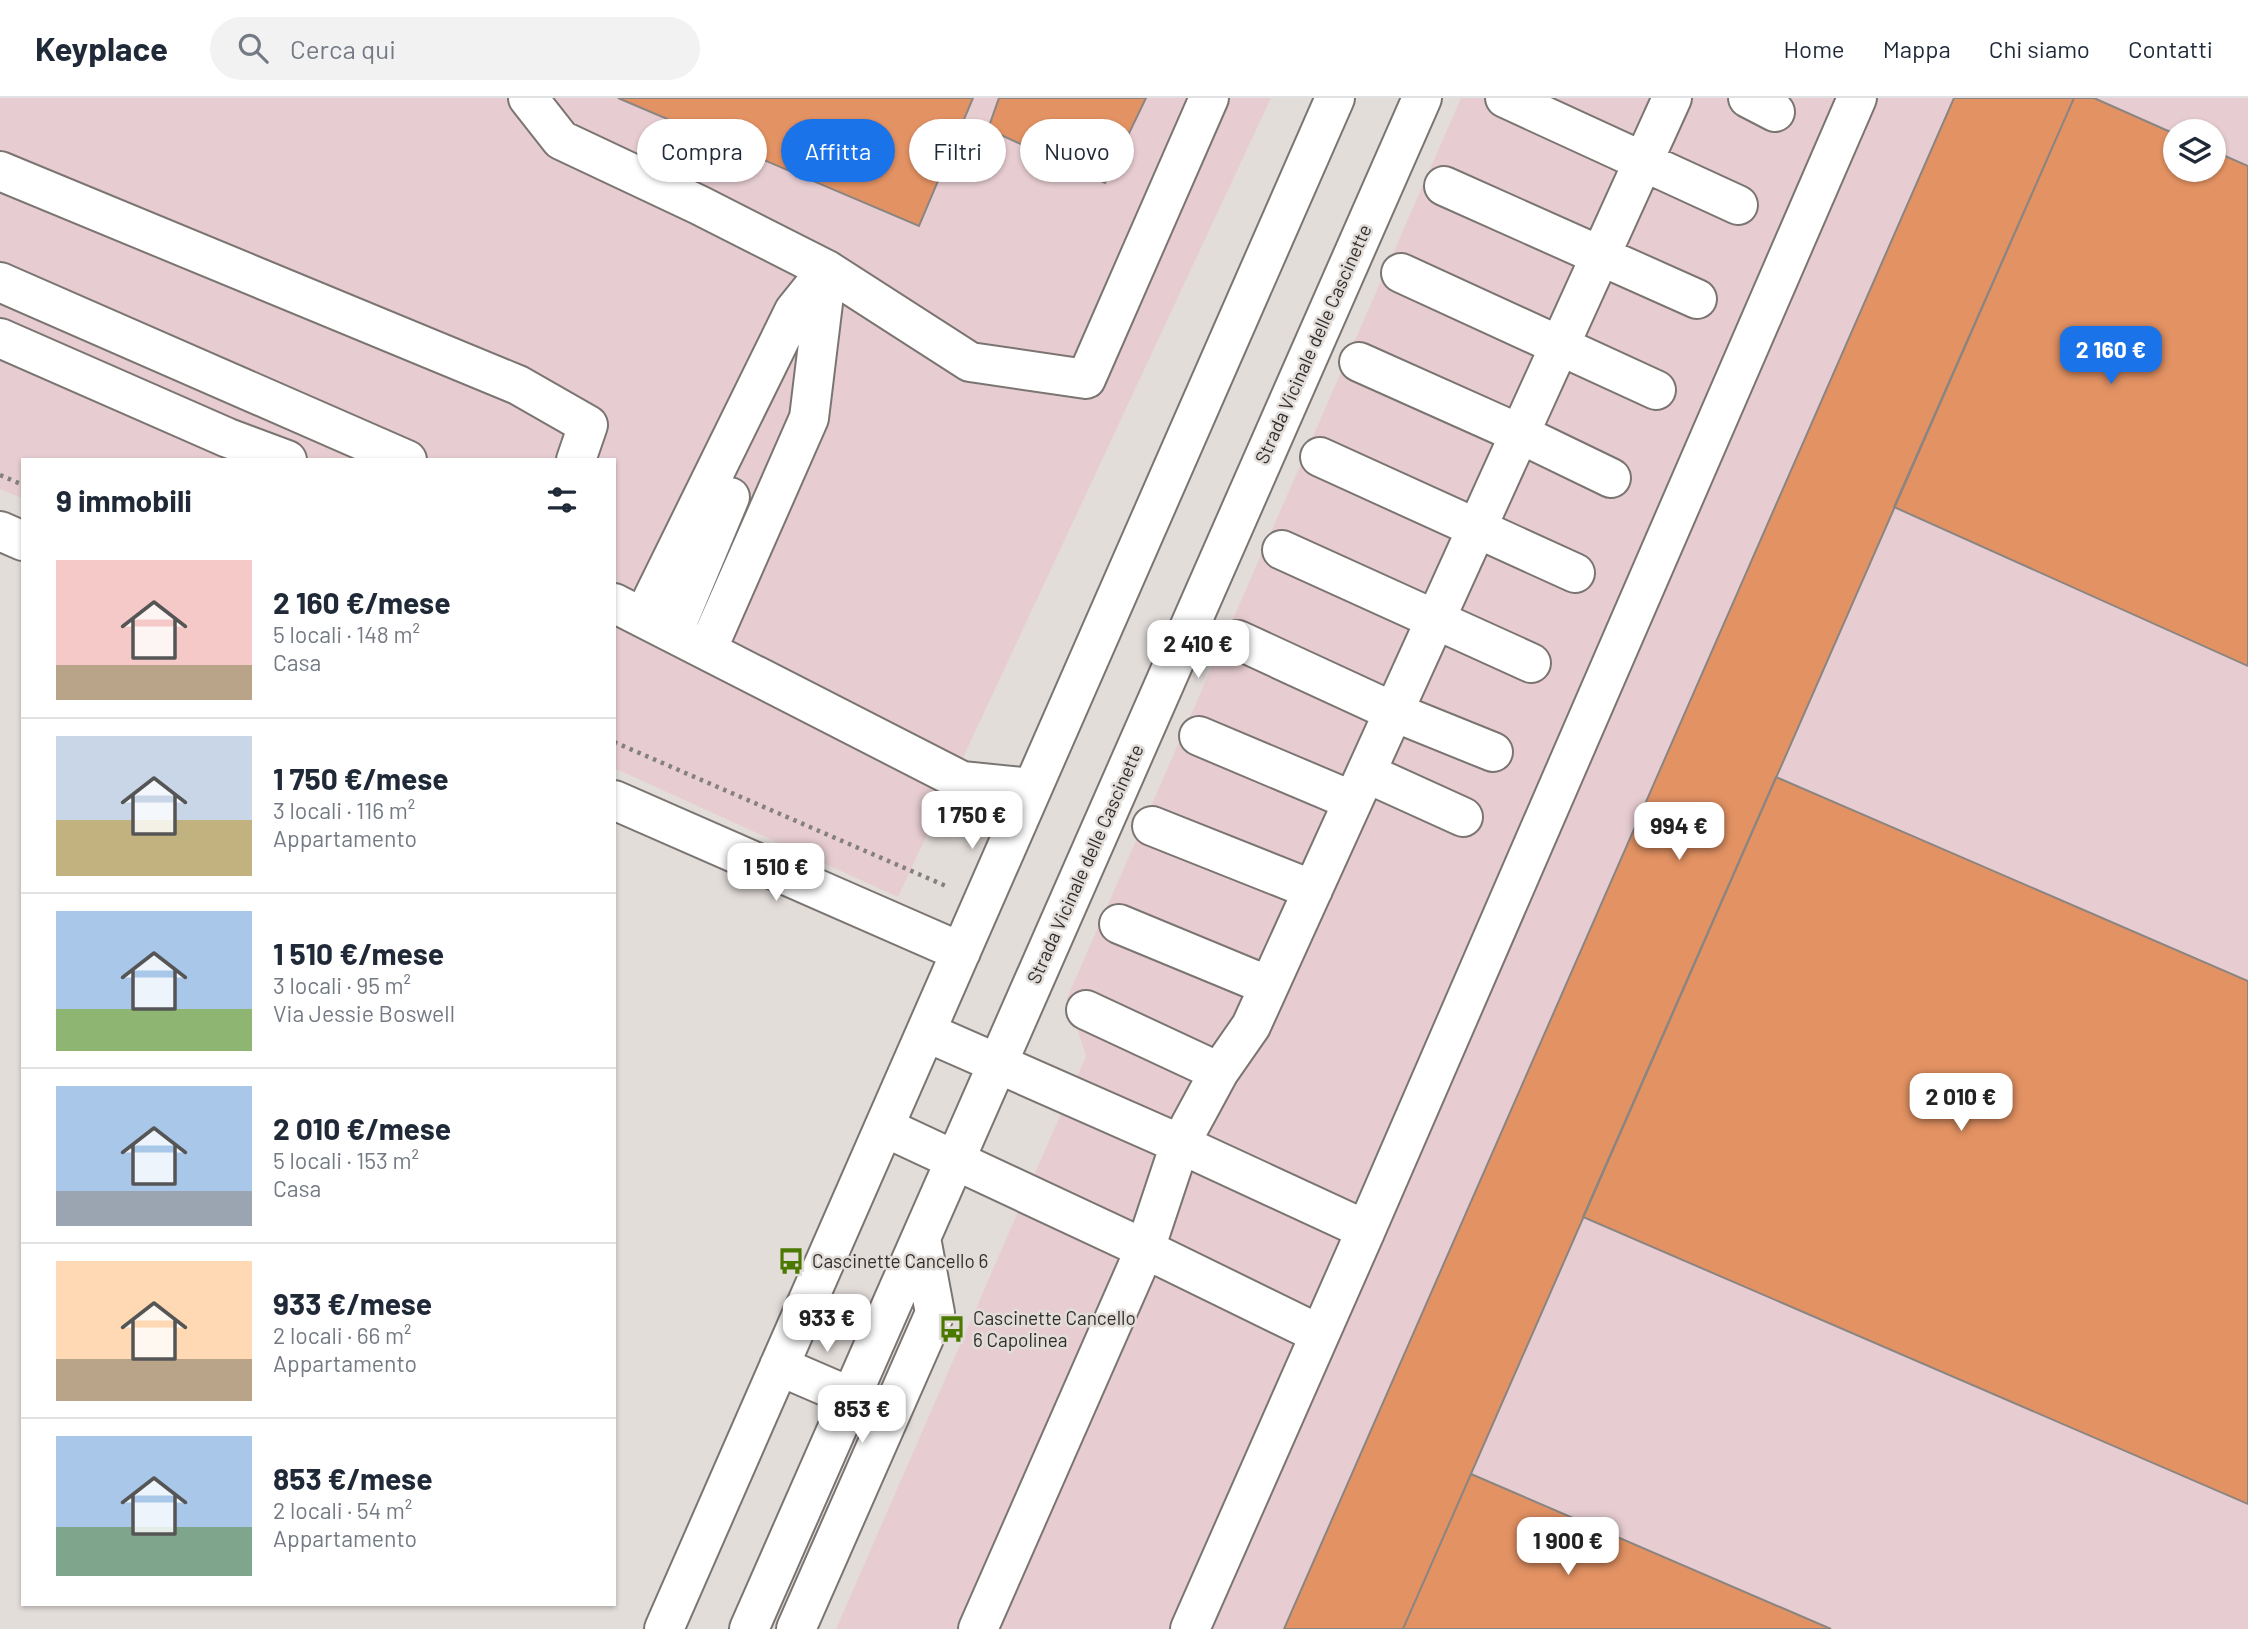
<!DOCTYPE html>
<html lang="it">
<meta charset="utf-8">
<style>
body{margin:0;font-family:Barlow,sans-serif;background:#f2f2f3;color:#1f2937;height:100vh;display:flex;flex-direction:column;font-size:26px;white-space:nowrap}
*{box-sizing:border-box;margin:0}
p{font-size:23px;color:#747a83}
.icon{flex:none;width:38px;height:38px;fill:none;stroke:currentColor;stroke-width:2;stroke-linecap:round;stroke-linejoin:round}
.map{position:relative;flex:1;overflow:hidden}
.drawer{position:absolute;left:21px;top:360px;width:595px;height:1148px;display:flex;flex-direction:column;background:#fff;border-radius:0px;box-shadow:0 2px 5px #0004}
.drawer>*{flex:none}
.top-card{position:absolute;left:637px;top:21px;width:665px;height:63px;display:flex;gap:14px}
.buttons{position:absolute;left:2163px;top:21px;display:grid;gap:14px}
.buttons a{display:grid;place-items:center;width:63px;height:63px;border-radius:50%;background:#fff;box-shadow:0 2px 5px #0004;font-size:35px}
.price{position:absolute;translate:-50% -60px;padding:0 16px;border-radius:14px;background:#fff;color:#222;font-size:23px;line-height:46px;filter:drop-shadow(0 2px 4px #0008)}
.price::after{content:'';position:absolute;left:50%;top:42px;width:21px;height:16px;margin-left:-10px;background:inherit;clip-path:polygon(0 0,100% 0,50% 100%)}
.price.on{background:#1a73e8;color:#fff}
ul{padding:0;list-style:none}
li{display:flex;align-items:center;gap:21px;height:175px;padding:0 35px}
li+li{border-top:2px solid #e0e1e3}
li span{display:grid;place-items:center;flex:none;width:196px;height:140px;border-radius:0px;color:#555}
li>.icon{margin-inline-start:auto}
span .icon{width:84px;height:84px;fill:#fffc;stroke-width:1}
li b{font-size:30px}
h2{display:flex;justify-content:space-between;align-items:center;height:84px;padding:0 35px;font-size:30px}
.tag{padding:0 24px;border-radius:32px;background:#fff;box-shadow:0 2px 5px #0004;font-size:24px;line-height:63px}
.tag.on{background:#1a73e8;color:#fff}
header{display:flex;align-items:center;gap:42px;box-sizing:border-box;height:98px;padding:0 35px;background:#fff;border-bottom:2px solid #e0e1e3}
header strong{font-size:33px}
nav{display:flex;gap:38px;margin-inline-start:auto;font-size:24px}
.search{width:490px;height:63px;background:#f2f2f3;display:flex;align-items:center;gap:18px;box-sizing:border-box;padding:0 24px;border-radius:38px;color:#747a83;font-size:26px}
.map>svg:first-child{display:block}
</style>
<header>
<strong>Keyplace</strong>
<div class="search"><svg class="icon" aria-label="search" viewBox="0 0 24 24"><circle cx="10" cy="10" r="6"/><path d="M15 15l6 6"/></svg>Cerca qui</div>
<nav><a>Home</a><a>Mappa</a><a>Chi siamo</a><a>Contatti</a></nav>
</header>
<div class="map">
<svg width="2248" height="1531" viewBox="0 0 2248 1531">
<rect width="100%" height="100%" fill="#e3ddda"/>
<path fill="#e7cdd2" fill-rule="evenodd" d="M0 0H1271L898 799 614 670V362H23V401L0 391Z
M1461 0H2248V1531H836L1086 958 1067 900ZM2175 33H2214V72H2175Z"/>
<path fill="#e39263" stroke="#8b8582" stroke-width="2" d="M618 0H973L919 128Z
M999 0H1146L1105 85 988 31Z
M1954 0H2074L1403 1531H1284Z
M2074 0H2094L2175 36V72H2214V53L2248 68V568L1894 409Z
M1776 679 2248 883V1406L1583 1119Z
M1471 1376 1831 1531H1403Z"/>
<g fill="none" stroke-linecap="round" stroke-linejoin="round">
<defs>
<path id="minor" d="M528 0 561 42 699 107 827 172 970 264 1086 281 1209 0
M1505 0 1738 107
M1748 0 1775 14
M0 73 518 287 588 327 576 362
M1444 88 1697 201
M1401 175 1656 292
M0 184 407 362
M0 240 228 340 287 362
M1359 264 1520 336 1611 380
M1320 359 1575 475
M0 433 23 443
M1282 452 1531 565
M614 505 962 683 1032 690
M643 520 794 213 827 172
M673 535 730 399
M1238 542 1394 614 1493 654
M707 552 809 320 827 172
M1199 638 1353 703
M1366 675 1463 719
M614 702 961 854
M1152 728 1313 792
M1119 826 1269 888
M1086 912 1219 974
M926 934 1180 1046 1219 974 1251 928 1672 0
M884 1029 1145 1151 1319 1236
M1366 1132 1857 0
M779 1268 851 1299
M664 1531 1335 0
M749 1531 1422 0
M796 1531 935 1215 921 1140
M978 1531 1145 1151 1180 1046 1366 1132 1190 1531"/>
</defs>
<use href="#minor" stroke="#7b7572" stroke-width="42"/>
<path stroke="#84807e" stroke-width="4.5" stroke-dasharray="3.5 5" stroke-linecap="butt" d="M0 377 23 387
M614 644 946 788"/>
<use href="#minor" stroke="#fff" stroke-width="38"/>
</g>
<defs>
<symbol id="bus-bare" viewBox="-9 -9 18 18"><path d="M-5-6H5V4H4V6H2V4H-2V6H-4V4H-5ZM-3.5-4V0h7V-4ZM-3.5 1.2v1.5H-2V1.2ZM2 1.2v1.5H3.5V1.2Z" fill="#4b7900" stroke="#e3ddda" stroke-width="2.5" paint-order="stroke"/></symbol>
</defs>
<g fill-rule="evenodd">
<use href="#bus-bare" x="772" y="1144" width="38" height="38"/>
<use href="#bus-bare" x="933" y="1212" width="38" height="38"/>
</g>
<g text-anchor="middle" stroke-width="5" stroke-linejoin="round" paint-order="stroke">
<g font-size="19" fill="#312f2e" stroke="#e3ddda">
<text transform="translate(1313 246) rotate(-66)" y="7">Strada Vicinale delle Cascinette</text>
<text transform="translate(1085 766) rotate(-66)" y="7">Strada Vicinale delle Cascinette</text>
</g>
<g font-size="19" fill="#312f2e" stroke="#e3ddda" text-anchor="start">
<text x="812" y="1170">Cascinette Cancello 6</text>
<text x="973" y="1227">Cascinette Cancello<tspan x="973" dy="22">6 Capolinea</tspan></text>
</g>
</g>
</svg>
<div class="buttons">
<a><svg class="icon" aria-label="layers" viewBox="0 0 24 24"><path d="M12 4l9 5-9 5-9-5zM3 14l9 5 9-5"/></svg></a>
</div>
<b class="price on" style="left:2111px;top:288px">2 160 €</b>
<b class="price" style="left:1198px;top:582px">2 410 €</b>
<b class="price" style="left:972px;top:753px">1 750 €</b>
<b class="price" style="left:1679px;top:764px">994 €</b>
<b class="price" style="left:776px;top:805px">1 510 €</b>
<b class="price" style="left:1961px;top:1035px">2 010 €</b>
<b class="price" style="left:827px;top:1256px">933 €</b>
<b class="price" style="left:862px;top:1347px">853 €</b>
<b class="price" style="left:1568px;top:1479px">1 900 €</b>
<div class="top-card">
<a class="tag">Compra</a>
<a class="tag on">Affitta</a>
<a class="tag">Filtri</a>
<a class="tag">Nuovo</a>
</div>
<section class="drawer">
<h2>9 immobili<svg class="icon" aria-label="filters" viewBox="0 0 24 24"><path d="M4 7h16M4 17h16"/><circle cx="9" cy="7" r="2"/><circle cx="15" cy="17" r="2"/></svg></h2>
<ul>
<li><span style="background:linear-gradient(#f6c9c9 75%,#b9a48a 0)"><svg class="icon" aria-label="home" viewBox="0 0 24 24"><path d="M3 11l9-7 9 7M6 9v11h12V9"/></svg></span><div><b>2 160 €/mese</b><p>5 locali · 148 m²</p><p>Casa</p></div></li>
<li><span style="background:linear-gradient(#c9d6e8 60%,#c2b280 0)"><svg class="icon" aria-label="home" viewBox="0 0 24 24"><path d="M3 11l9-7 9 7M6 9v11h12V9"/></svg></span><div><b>1 750 €/mese</b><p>3 locali · 116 m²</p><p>Appartamento</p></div></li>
<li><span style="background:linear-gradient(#a9c7e8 70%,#8fb573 0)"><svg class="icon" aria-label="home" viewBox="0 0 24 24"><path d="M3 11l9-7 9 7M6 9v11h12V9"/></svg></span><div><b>1 510 €/mese</b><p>3 locali · 95 m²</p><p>Via Jessie Boswell</p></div></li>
<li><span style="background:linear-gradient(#a9c7e8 75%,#9aa5b1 0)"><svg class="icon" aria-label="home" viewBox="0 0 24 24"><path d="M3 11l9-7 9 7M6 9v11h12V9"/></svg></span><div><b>2 010 €/mese</b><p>5 locali · 153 m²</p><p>Casa</p></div></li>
<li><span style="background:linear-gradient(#ffd9b3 70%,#b9a48a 0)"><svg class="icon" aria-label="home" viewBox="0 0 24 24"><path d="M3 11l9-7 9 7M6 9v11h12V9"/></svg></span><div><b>933 €/mese</b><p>2 locali · 66 m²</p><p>Appartamento</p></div></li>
<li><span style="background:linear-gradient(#a9c7e8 65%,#7fa58c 0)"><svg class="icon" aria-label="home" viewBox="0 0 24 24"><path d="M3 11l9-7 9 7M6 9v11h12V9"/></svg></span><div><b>853 €/mese</b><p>2 locali · 54 m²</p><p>Appartamento</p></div></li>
</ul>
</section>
</div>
